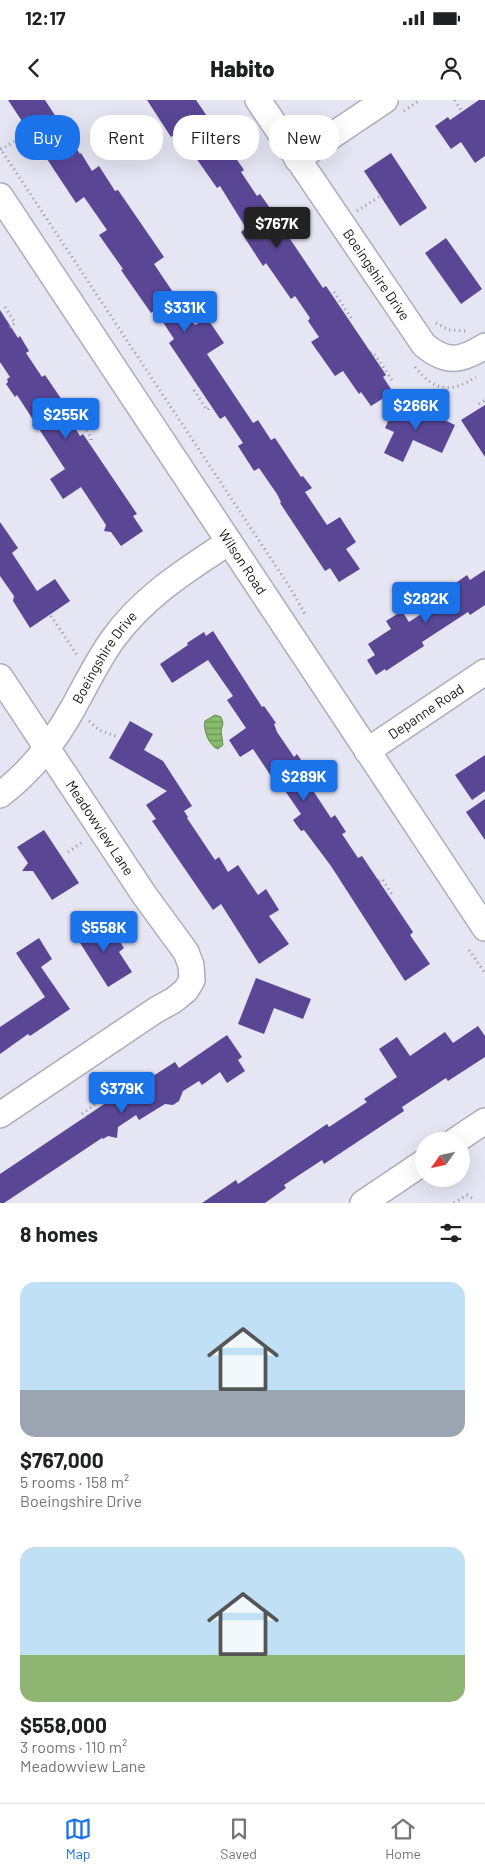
<!DOCTYPE html>
<meta charset="utf-8">
<style>
body{margin:0;font-family:Barlow,sans-serif;background:#f6f6f6;color:#202124;height:100vh;display:flex;flex-direction:column;font-size:19px;white-space:nowrap}
*{box-sizing:border-box;margin:0}
p{font-size:16px;color:#757577}
.icon{flex:none;width:28px;height:28px;fill:none;stroke:currentColor;stroke-width:2;stroke-linecap:round;stroke-linejoin:round}
.map{position:relative;height:1103px;overflow:hidden}
.details{display:flex;flex-direction:column;background:#fff;flex:1}
.details>*{flex:none}
.banner{position:absolute;left:15px;top:15px;width:455px;height:45px;display:flex;gap:10px}
.needle{width:32px;rotate:236deg}
.controls{position:absolute;left:415px;top:1032px;display:grid;gap:10px}
.controls a{display:grid;place-items:center;width:55px;height:55px;border-radius:50%;background:#fff;box-shadow:0 5px 20px #0002;font-size:25px}
.price{position:absolute;translate:-50% -42px;padding:0 11px;border-radius:5px;background:#1a73e8;color:#fff;font-size:16px;line-height:32px;filter:drop-shadow(0 1px 2px #0008)}
.price::after{content:'';position:absolute;left:50%;top:30px;width:15px;height:11px;margin-left:-8px;background:inherit;clip-path:polygon(0 0,100% 0,50% 100%)}
.price.on{background:#222;color:#fff}
ul{padding:0;list-style:none}
li{display:grid;align-content:center;gap:10px;height:265px;padding:0 20px}
li span{display:grid;place-items:center;height:155px;border-radius:15px;color:#555}
li>.icon{margin-inline-start:auto}
span .icon{width:90px;height:90px;fill:#fffc;stroke-width:1}
li b{font-size:21px}
h2{display:flex;justify-content:space-between;align-items:center;height:60px;padding:0 20px;font-size:21px}
.chip{padding:0 18px;border-radius:20px;background:#fff;box-shadow:0 5px 20px #0002;font-size:18px;line-height:45px}
.chip.on{background:#1a73e8;color:#fff}
.status{display:flex;justify-content:space-between;align-items:center;height:35px;padding:0 25px;background:#fff;direction:ltr}
.status svg{height:14px;fill:currentColor}
header{display:flex;justify-content:space-between;align-items:center;height:65px;padding:0 20px;background:#fff;font-size:22px;font-weight:800}
.menu{display:flex;justify-content:space-around;align-items:center;height:70px;border-top:1px solid #e0e0e0;background:#fff;font-size:14px;color:#757577}
.menu a{display:grid;justify-items:center;gap:2px}
.menu .on{color:#1a73e8}
.map>svg:first-child{display:block}
</style>
<div class="status"><b>12:17</b><svg viewBox="0 0 49 12"><path d="M0 12V9h3v3zM5 12V6h3v6zM10 12V3h3v9zM15 12V0h3v12zM26 1h20v11H26zM47 4h2v5h-2z"/></svg></div>
<header><svg class="icon" aria-label="back" viewBox="0 0 24 24"><path d="M15 5l-7 7 7 7"/></svg>Habito<svg class="icon" aria-label="person" viewBox="0 0 24 24"><circle cx="12" cy="8" r="4"/><path d="M4 21q1-7 8-7t8 7"/></svg></header>
<div class="map">
<svg width="485" height="1103" viewBox="0 0 485 1103">
<defs>
<pattern id="water-rules" width="6" height="5" patternUnits="userSpaceOnUse" patternTransform="scale(1.25)"><rect width="6" height="5" fill="#86bc6b"/><path d="M0 2.5h6" fill="none" stroke="#6c9857"/></pattern>
</defs>
<rect width="100%" height="100%" fill="#e6e5f3"/>
<path fill="url(#water-rules)" stroke="#648a52" d="M215 615 221 617 223 623 221 631 223 645 218 649C209 646 203 630 205 621Z"/>
<path fill="#594796" d="M8 0H45L80 54 81 53 92 71 99 66 115 91 118 90 164 157 154 164 195 225 207 218 224 243 207 254 253 323 258 320 271 340 275 338 301 377 303 376 312 388 305 392 327 425 340 417 356 442 346 449 360 469 339 482 330 468 325 471 280 403 281 402 277 394 259 368 254 371 238 346 243 343 225 316 220 319 169 243 174 239 155 210 151 213 121 170 123 169 99 135 107 130 84 97 76 103Z
M147 0H196L244 70 241 72 257 96 260 94 270 108 266 110 283 135 286 133 323 188 326 186 386 275 383 277 393 292 371 306 361 292 359 294 343 271 335 276 311 242 319 237 308 221 310 218 295 196 291 199 266 163 263 166 241 132 246 128 220 86 217 88 196 58 194 59 177 33 171 37Z
M479 0H485V56L475 63 461 42 451 49 435 26 448 17 450 20Z
M391 53 427 108 400 126 364 71Z
M446 138 482 189 461 204 425 153Z
M0 210 18 238 20 236 29 251 26 253 42 277 45 275 62 300 59 302 80 336 83 334 137 414 133 416 143 431 121 446 111 432 104 431 106 425 81 387 63 399 50 379 65 369 17 295 15 297 6 284 8 282 7 279 10 277 0 262Z
M398 300 409 316 413 305 455 325 442 353 413 340 403 362 384 353 394 332 385 328Z
M485 305V357L461 320Z
M0 422 18 448 12 453 37 491 55 479 70 501 30 528 13 501 14 496 0 476Z
M485 470V505L470 515 468 512 422 542 424 546 386 571 385 569 376 575 367 560 375 555 368 544 391 529 386 521 402 511 409 522 454 492 450 487 467 475 470 480Z
M213 531 262 607 264 606 276 623 274 624 277 632 294 657 297 654 312 676 308 678 316 690 314 692 331 718 335 715 346 732 342 734 358 758 362 756 413 832 410 835 430 864 405 881 331 766 304 730 301 731 293 720 301 714 281 685 276 678 273 679 253 649 240 657 229 640 246 628 227 600 233 596 208 560 172 583 160 564 188 545 187 543 204 532 206 536Z
M130 621 153 634 144 650 163 661 192 706 184 711 188 717 187 718 215 760 219 757 228 772 238 765 258 795 266 789 279 810 269 816 289 844 259 864 221 804 213 810 152 721 156 719 146 705 167 691 109 658Z
M485 655V691L472 700 455 675Z
M485 699V740L466 712Z
M44 730 79 783 52 800 33 771H22L28 763 17 747Z
M98 819 109 837 114 833 124 848 119 852 132 872 108 887 75 835Z
M39 838 52 859 41 867 70 909 30 936 28 934 0 954V927L45 897 16 853Z
M256 878 311 899 303 919 274 908 264 934 238 924Z
M478 926 485 936V957L448 981 446 978 402 1007 404 1011 324 1064 322 1060 284 1085 286 1088 265 1103H202L236 1080 238 1084 327 1024 329 1027 367 1002 364 999 397 977 379 949 397 937 410 956 445 932 453 943Z
M227 935 242 957 238 960 245 971 227 983 220 972 202 985 199 981 183 991 179 1001 173 1005 165 1004 139 1020 136 1015 118 1027 117 1038 108 1036 103 1039 102 1038 4 1103H0V1074L140 980 142 983 175 962 179 968Z"/>
<g fill="none" stroke-linecap="round" stroke-linejoin="round">
<defs>
<g id="minor">
<path id="s1" d="M258 0 424 245C447 264 461 261 485 246"/>
<path d="M297 59 385 0"/>
<path id="s2" d="M0 96 485 828"/>
<path id="s3" d="M0 577 145 796 186 852 191 865 192 880 186 890 174 900 156 910 0 1015"/>
<path id="s4" d="M367 651 485 572"/>
<path id="s5" d="M0 695C30 672 55 641 73 608 86 585 97 561 113 539 143 497 186 470 229 442"/>
<path d="M455 1041 485 1021"/>
<path d="M363 1103 424 1062"/>
</g>
</defs>
<use href="#minor" stroke="#aeacbb" stroke-width="28"/>
<path stroke="#94939e" stroke-width="3" stroke-dasharray="1 4" stroke-linecap="butt" d="M455 0 461 10
M404 11 420 0
M0 48 291 489 306 516
M1 50 28 32
M357 111 379 97
M334 192 351 218 349 219
M5 207 15 223 9 228
M436 223 449 230 466 231
M371 253 373 252 392 280
M415 267C435 292 451 293 476 277
M194 290 207 310 210 307
M479 304 485 300
M81 322 91 337V343
M51 516 77 555
M89 621 99 630 118 637
M68 752 84 741
M379 781 382 779 393 796
M469 850 485 873
M85 1018 82 1014 105 997
M454 1103 467 1095 472 1098"/>
<use href="#minor" stroke="#fff" stroke-width="25"/>
</g>
<g text-anchor="middle" stroke-width="5" stroke-linejoin="round" paint-order="stroke">
<g font-size="14" fill="#151419" stroke="#e6e5f3">
<text dy="5" stroke="none"><textPath href="#s1" startOffset="211">Boeingshire Drive</textPath></text>
<text dy="5" stroke="none"><textPath href="#s2" startOffset="439">Wilson Road</textPath></text>
<text dy="5" stroke="none"><textPath href="#s5" startOffset="174">Boeingshire Drive</textPath></text>
<text dy="5" stroke="none"><textPath href="#s4" startOffset="71">Depanne Road</textPath></text>
<text dy="5" stroke="none"><textPath href="#s3" startOffset="181">Meadowview Lane</textPath></text>
</g>
</g>
</svg>
<div class="controls">
<a><svg class="needle" viewBox="-14 -14 28 28"><path d="M0-13l5 13h-10z" fill="#e53935"/><path d="M0 13l5-13h-10z" fill="#757577"/></svg></a>
</div>
<b class="price on" style="left:277px;top:149px">$767K</b>
<b class="price" style="left:185px;top:233px">$331K</b>
<b class="price" style="left:416px;top:331px">$266K</b>
<b class="price" style="left:66px;top:340px">$255K</b>
<b class="price" style="left:426px;top:524px">$282K</b>
<b class="price" style="left:304px;top:702px">$289K</b>
<b class="price" style="left:104px;top:853px">$558K</b>
<b class="price" style="left:122px;top:1014px">$379K</b>
<div class="banner">
<a class="chip on">Buy</a>
<a class="chip">Rent</a>
<a class="chip">Filters</a>
<a class="chip">New</a>
</div>
</div>
<section class="details">
<h2>8 homes<svg class="icon" aria-label="filters" viewBox="0 0 24 24"><path d="M4 7h16M4 17h16"/><circle cx="9" cy="7" r="2"/><circle cx="15" cy="17" r="2"/></svg></h2>
<ul>
<li><span style="background:linear-gradient(#bfe0f5 70%,#9aa5b1 0)"><svg class="icon" aria-label="home" viewBox="0 0 24 24"><path d="M3 11l9-7 9 7M6 9v11h12V9"/></svg></span><div><b>$767,000</b><p>5 rooms · 158 m²</p><p>Boeingshire Drive</p></div></li>
<li><span style="background:linear-gradient(#bfe0f5 70%,#8fb573 0)"><svg class="icon" aria-label="home" viewBox="0 0 24 24"><path d="M3 11l9-7 9 7M6 9v11h12V9"/></svg></span><div><b>$558,000</b><p>3 rooms · 110 m²</p><p>Meadowview Lane</p></div></li>
</ul>
</section>
<nav class="menu">
<a class="on"><svg class="icon" aria-label="map" viewBox="0 0 24 24"><path d="M3 6l6-2 6 2 6-2v14l-6 2-6-2-6 2zM9 4v14M15 6v14"/></svg>Map</a>
<a><svg class="icon" aria-label="saved" viewBox="0 0 24 24"><path d="M7 4h10v16l-5-4-5 4z"/></svg>Saved</a>
<a><svg class="icon" aria-label="home" viewBox="0 0 24 24"><path d="M3 11l9-7 9 7M6 9v11h12V9"/></svg>Home</a>
</nav>
